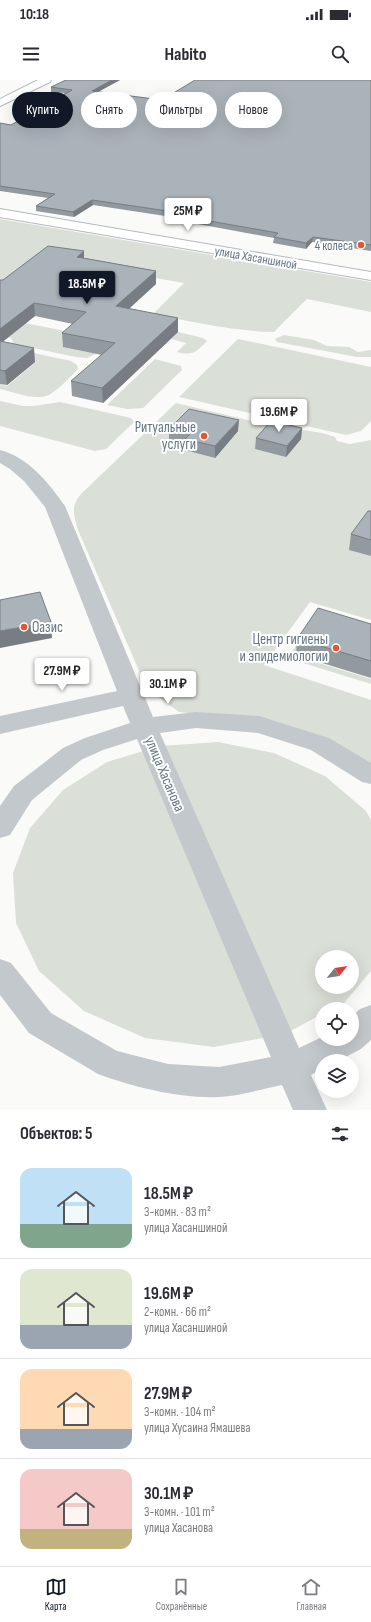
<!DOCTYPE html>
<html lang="ru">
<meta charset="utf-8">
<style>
body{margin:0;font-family:"Sofia Sans Condensed",sans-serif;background:#f7f7f7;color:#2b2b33;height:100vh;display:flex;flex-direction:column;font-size:15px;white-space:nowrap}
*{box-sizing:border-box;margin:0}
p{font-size:13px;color:#7c7c81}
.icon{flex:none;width:22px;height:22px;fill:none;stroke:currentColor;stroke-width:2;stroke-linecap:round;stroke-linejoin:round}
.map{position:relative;height:1030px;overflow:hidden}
.sheet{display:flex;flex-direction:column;background:#fff;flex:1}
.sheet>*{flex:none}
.guide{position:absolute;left:12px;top:12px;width:347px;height:36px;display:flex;gap:8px}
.needle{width:26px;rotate:60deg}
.fabs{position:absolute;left:315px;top:870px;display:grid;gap:8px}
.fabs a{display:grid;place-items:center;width:44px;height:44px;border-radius:50%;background:#fff;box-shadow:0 4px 16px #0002;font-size:20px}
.price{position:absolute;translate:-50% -34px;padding:0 9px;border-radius:4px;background:#fff;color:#222;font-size:13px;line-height:26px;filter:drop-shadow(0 1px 2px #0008)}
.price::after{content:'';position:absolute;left:50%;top:24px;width:12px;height:9px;margin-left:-6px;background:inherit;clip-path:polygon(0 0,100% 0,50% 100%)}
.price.selected{background:#111827;color:#fff}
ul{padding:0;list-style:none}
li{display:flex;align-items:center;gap:12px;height:100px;padding:0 20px}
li+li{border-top:1px solid #e1e1e2}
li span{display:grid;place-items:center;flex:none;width:112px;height:80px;border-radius:12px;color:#555}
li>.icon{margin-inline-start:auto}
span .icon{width:48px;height:48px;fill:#fffc;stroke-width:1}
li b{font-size:17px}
h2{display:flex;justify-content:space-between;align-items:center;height:48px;padding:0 20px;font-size:17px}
.tag{padding:0 14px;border-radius:18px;background:#fff;box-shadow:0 4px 16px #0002;font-size:14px;line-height:36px}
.tag.selected{background:#111827;color:#fff}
.status{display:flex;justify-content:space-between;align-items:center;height:28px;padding:0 20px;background:#fff;direction:ltr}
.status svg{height:11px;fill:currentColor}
header{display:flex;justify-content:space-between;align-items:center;height:52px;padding:0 20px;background:#fff;font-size:18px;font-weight:700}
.menu{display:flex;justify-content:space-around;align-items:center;height:56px;border-top:1px solid #e1e1e2;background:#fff;font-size:11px;color:#7c7c81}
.menu a{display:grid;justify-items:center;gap:2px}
.menu .selected{color:#111827}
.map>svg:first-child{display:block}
</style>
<div class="status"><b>10:18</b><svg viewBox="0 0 49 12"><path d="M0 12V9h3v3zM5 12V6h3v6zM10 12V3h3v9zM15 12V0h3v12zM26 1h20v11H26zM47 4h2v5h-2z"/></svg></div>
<header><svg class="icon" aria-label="menu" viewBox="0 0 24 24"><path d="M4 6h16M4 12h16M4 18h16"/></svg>Habito<svg class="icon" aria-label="search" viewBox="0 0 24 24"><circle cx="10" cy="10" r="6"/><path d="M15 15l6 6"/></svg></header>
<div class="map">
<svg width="371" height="1030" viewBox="0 0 371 1030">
<rect width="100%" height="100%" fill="#fafaf8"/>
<path fill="#dadfd7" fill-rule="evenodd" d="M0 139 371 202V232L307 219 274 252C233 251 193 242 153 234L184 203 81 185 0 204Z
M0 238 95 257 100 272 87 278 76 277 14 264 11 258 0 256Z
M178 252 203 258 207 261C196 272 193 276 177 272L186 263 171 259Z
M284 255 314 260 327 266 349 267 358 272 371 270V277H357L277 262 275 259Z
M238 259 371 287V341L361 351 346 355 179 317Z
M20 270 71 281 77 285 78 289C70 297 62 306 52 313 38 323 15 312 0 309V304L7 306 36 282 12 277Z
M155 279 181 286 182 290 143 328 127 329 107 325Z
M0 321 23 326H34L60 322 131 338 134 342 106 369 95 371 0 346Z
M176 323 285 349 286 347 322 353 335 357 337 361 350 364 371 360V540L310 522 264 585 371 620V689L224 637 179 632 147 609 78 450C74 434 70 428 81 414Z
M317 537 323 538 296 576 371 599V604L287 578Z
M218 662 274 673 325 696 366 731 371 740V891L344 923 332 929H322V934L285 954 214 967 145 958 84 931 39 891 16 843 13 793 30 748 63 710 107 682 160 666ZM322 877H352V907H322Z"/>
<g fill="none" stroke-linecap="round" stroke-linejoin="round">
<defs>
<path id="secondary" d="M38 0H51L50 2 0 26V19Z
M0 129 371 192V200L0 137Z"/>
</defs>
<use href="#secondary" stroke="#b3babf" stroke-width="2"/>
<path fill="#c3c8cc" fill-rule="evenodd" d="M0 370C28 377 49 403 65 426L153 637 196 632 259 636 329 658 371 683V704L362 702 311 670 258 653 196 648 160 653 299 968 322 957V959H352V936L360 929 371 925V960L361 969 338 981H322V989L311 995 327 1030H293L282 1005C262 1009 239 1016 219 1017 182 1019 133 1007 98 994L29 953 0 915V879L11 883 51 933 117 971 168 984 219 987 271 977 137 659 103 670 81 680 32 720 10 755 0 758V726L14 706 63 668 85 658 130 643 123 626 0 654V636L117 611 45 427 24 401 10 389 0 383Z"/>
<use href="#secondary" fill="#fff" fill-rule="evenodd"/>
</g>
<path fill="#929a9f" d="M66 0H120L98 12 162 20 371 0V171L312 162 306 169 273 163 274 158 198 144V141L93 125 74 137 36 131V126L48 118 0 111V43L11 45 65 13 51 12V7Z
M84 178 156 191V204L129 229 178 238V252L103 323 72 316 71 301 102 275 63 267 62 253 73 244 35 236 3 261 35 282 7 305 0 304V200H3Z
M302 348 301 359 286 377 255 369 256 358Z
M169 349 238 351 215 378 185 370V364L169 360Z
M371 431V476L349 470 351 454Z
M371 544V598L296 575 297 559Z"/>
<path fill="#777d82" d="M112 0H120L92 15V11Z
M92 120 93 125 74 137 73 132Z
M313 157 312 162 306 169V163Z
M84 171V184L77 177Z
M156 191V204L116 240V226Z
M34 223 35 236 0 264V249Z
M178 238V252L103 323 102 308Z
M34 268 35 282 7 305 5 291Z
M239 340 238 351 215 378V366Z
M302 348 301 359 286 377 287 366Z
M51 542 52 558 0 568V551Z"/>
<path fill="#aab3b9" stroke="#777d82" d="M66 0H112L92 11 162 20 195 0H371V165L313 157 306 163 274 157 278 153 198 139 202 136 92 120 73 132 36 126 55 114 0 106V43L11 45 72 10 51 7Z
M48 166 84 171 77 177 156 191 116 226 178 238 102 308 71 301 115 263 62 253 86 232 34 223 0 249V200H3Z
M0 261 34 268 5 291 0 290Z
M189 329 239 340 215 366 185 359 190 354 169 349Z
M271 341 302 348 287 366 256 358Z
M368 431H371V460L351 454Z
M40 512 51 542 0 551V520Z
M318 528 371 544V581L297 559Z"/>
<g fill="#e4572e" stroke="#fff" stroke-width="1.5">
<circle cx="361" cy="165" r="4"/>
<circle cx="204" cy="356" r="4"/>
<circle cx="24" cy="547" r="4"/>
<circle cx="336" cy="568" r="4"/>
</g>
<g text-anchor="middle" stroke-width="4" stroke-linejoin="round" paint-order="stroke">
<g font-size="13" fill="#657683" stroke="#fff" text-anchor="end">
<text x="353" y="170">4 колеса</text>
</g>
<g font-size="13" fill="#657683" stroke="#fff">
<text transform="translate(256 177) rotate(10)" y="5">улица Хасаншиной</text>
</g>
<g font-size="15" fill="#657683" stroke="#fff" text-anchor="end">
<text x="196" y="352">Ритуальные<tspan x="196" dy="17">услуги</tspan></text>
<text x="32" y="552" text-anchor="start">Оазис</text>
<text x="328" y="564">Центр гигиены<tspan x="328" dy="17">и эпидемиологии</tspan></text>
</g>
<g font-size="15" fill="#657683" stroke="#fff">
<text transform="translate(165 694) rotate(67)" y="5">улица Хасанова</text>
</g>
</g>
</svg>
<div class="fabs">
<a><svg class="needle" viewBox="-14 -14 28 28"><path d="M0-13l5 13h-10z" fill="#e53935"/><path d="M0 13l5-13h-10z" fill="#7c7c81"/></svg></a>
<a><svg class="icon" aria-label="locate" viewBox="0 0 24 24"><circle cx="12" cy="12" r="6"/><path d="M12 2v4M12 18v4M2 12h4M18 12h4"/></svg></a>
<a><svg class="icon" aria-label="layers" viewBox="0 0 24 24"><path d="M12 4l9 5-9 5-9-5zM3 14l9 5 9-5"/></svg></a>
</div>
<b class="price" style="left:188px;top:152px">25M ₽</b>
<b class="price selected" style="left:87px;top:225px">18.5M ₽</b>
<b class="price" style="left:279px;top:353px">19.6M ₽</b>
<b class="price" style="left:62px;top:612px">27.9M ₽</b>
<b class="price" style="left:168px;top:625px">30.1M ₽</b>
<div class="guide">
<a class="tag selected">Купить</a>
<a class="tag">Снять</a>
<a class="tag">Фильтры</a>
<a class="tag">Новое</a>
</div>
</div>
<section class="sheet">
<h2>Объектов: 5<svg class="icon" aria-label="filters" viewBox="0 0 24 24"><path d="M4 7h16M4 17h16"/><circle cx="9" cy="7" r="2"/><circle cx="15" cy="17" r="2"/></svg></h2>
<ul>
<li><span style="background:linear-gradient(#bfe0f5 70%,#7fa58c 0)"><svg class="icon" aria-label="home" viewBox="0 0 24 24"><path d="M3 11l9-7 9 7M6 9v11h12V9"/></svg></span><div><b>18.5M ₽</b><p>3-комн. · 83 m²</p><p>улица Хасаншиной</p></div></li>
<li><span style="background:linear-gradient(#dfe7d0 70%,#9aa5b1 0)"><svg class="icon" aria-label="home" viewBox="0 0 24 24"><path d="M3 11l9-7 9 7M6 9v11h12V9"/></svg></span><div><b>19.6M ₽</b><p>2-комн. · 66 m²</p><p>улица Хасаншиной</p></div></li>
<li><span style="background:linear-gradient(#ffd9b3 75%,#9aa5b1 0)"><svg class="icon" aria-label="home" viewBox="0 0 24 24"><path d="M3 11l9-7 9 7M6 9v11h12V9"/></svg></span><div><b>27.9M ₽</b><p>3-комн. · 104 m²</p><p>улица Хусаина Ямашева</p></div></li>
<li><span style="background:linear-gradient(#f6c9c9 75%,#c2b280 0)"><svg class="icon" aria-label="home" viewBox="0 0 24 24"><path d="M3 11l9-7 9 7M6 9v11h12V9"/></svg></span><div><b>30.1M ₽</b><p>3-комн. · 101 m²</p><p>улица Хасанова</p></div></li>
</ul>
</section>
<nav class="menu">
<a class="selected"><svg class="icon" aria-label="map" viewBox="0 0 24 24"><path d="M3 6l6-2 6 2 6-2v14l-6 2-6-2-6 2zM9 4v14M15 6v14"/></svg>Карта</a>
<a><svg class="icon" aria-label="saved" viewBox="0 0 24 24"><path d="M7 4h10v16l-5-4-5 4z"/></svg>Сохранённые</a>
<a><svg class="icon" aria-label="home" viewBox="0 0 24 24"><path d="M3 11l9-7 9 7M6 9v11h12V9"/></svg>Главная</a>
</nav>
